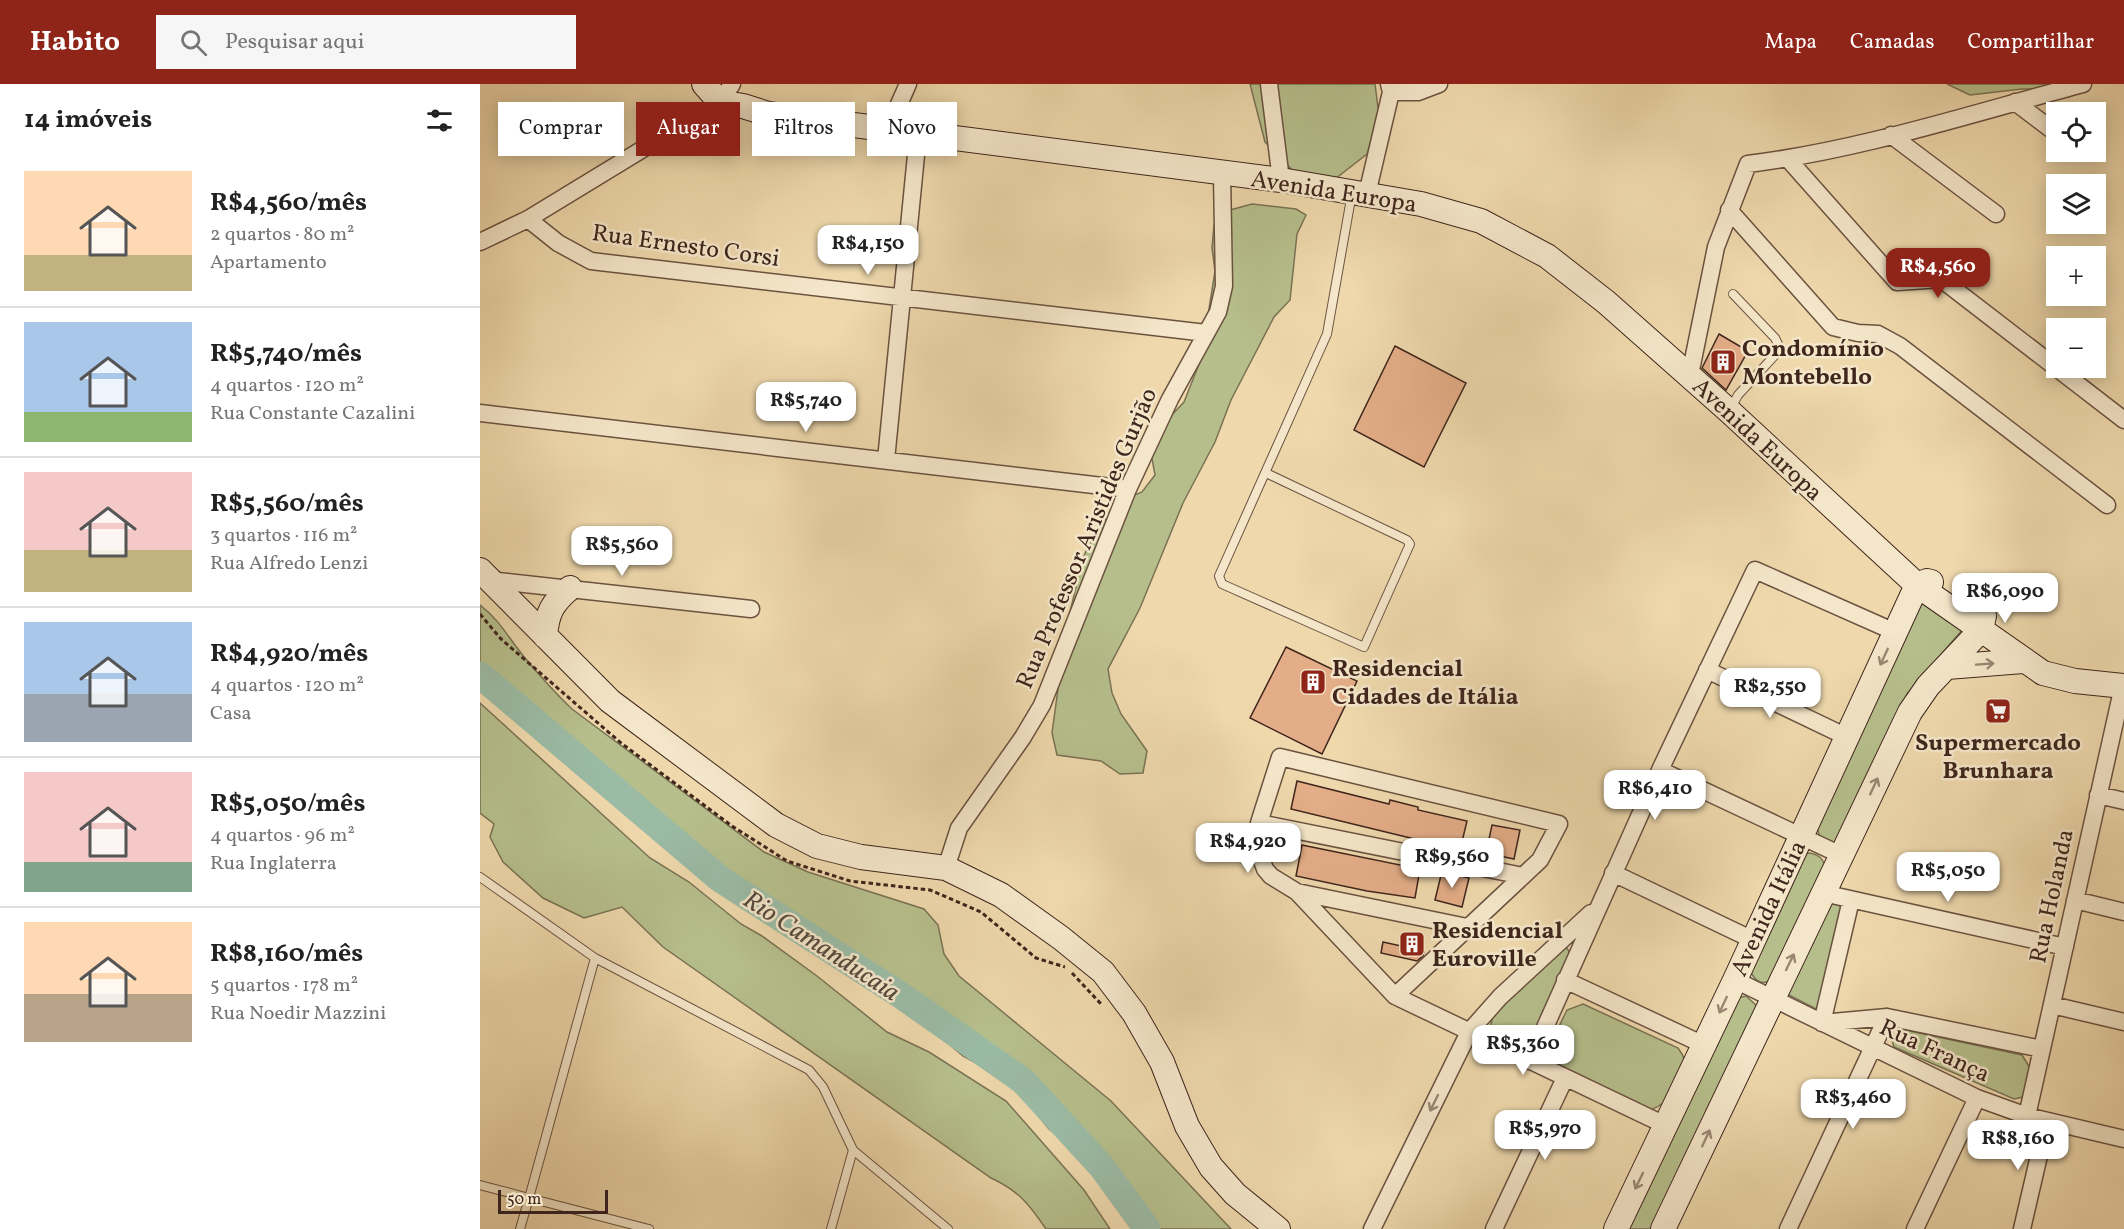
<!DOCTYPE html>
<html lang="pt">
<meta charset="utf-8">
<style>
body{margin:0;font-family:Vollkorn,serif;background:#f6f6f6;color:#222;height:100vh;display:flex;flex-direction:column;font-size:22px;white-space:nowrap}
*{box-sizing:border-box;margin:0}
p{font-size:20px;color:#767676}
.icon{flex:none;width:33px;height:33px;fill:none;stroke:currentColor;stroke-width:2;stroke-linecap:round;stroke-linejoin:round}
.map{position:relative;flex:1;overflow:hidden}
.details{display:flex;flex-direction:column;background:#fff;width:480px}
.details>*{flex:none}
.hud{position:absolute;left:18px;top:18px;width:570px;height:54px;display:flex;gap:12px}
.tools{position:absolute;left:1566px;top:18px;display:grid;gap:12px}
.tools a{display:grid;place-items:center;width:60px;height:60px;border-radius:0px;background:#fff;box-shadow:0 3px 15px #0003;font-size:30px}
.scale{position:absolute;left:18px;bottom:15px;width:110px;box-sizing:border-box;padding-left:6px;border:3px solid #3f251c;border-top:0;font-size:16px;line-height:21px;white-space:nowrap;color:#3f251c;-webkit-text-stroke:4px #f4e6c9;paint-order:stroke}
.price{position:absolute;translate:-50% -51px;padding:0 14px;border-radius:12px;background:#fff;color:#222;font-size:20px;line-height:39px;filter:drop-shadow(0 2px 3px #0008)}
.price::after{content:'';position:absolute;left:50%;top:36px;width:18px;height:14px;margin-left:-9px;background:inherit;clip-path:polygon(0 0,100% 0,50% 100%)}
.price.active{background:#8f2418;color:#fff}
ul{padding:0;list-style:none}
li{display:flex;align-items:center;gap:18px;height:150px;padding:0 24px}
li+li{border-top:2px solid #e0e0e0}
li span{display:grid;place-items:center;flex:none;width:168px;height:120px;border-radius:0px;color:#555}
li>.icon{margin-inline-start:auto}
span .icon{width:72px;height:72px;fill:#fffc;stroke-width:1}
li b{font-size:26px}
h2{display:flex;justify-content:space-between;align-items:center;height:72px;padding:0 24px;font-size:26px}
.chip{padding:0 21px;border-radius:0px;background:#fff;box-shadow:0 3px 15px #0003;font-size:21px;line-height:54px}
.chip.active{background:#8f2418;color:#fff}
header{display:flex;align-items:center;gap:36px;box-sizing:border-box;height:84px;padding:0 30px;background:#8f2418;color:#fff}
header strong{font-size:28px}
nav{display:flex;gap:33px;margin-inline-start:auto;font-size:21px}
.search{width:420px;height:54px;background:#f6f6f6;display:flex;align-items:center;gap:15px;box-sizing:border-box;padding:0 21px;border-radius:0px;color:#767676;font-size:22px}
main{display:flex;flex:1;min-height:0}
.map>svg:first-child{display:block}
</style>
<header>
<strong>Habito</strong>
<div class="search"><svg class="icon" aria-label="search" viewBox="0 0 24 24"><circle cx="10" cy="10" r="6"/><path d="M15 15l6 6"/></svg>Pesquisar aqui</div>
<nav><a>Mapa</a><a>Camadas</a><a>Compartilhar</a></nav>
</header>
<main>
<section class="details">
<h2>14 imóveis<svg class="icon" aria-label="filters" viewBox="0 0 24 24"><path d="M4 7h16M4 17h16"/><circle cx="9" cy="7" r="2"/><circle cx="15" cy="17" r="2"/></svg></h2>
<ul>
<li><span style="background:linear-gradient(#ffd9b3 70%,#c2b280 0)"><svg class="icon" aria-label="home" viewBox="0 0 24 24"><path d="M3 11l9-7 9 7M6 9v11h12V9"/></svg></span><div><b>R$4,560/mês</b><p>2 quartos · 80 m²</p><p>Apartamento</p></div></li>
<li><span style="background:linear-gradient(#a9c7e8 75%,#8fb573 0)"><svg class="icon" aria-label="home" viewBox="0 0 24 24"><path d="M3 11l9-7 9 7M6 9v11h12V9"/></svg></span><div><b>R$5,740/mês</b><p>4 quartos · 120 m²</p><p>Rua Constante Cazalini</p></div></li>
<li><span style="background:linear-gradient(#f6c9c9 65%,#c2b280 0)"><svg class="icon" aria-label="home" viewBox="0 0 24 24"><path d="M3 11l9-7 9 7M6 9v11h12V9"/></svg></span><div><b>R$5,560/mês</b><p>3 quartos · 116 m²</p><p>Rua Alfredo Lenzi</p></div></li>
<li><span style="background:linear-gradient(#a9c7e8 60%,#9aa5b1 0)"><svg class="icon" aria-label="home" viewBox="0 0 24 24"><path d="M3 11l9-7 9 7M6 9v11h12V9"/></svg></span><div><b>R$4,920/mês</b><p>4 quartos · 120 m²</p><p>Casa</p></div></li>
<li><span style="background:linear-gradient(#f6c9c9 75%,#7fa58c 0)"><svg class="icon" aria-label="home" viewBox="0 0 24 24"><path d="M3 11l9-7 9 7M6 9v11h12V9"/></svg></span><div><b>R$5,050/mês</b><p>4 quartos · 96 m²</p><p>Rua Inglaterra</p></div></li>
<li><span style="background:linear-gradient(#ffd9b3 60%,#b9a48a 0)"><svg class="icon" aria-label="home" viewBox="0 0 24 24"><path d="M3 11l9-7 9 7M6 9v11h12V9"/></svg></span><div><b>R$8,160/mês</b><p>5 quartos · 178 m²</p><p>Rua Noedir Mazzini</p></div></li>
</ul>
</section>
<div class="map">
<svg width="1644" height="1145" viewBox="0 0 1644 1145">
<rect width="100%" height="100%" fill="#eed8ac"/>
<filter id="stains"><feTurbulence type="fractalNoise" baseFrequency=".00333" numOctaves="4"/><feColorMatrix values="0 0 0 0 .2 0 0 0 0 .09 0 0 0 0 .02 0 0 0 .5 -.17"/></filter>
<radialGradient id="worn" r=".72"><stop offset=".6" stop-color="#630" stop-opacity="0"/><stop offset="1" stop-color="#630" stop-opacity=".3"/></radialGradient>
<path fill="#b6bf8c" stroke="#7a7254" stroke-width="1.5" d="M770 0H895L899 32 887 70 855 95 816 90 785 58Z
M1467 0H1598L1578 5H1542L1490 11Z
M772 120 816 125 826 131 817 150 810 216 794 233 751 316 735 358 703 419 660 524 628 585 632 609 641 630 667 667 663 689 640 690 621 677 577 671 572 649 578 605 577 582 603 474 613 452 640 417 662 408 675 391 671 369 688 335 704 318 721 275 735 187 732 164 734 141 750 126Z
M1448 515 1483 545 1427 610 1366 750 1359 757 1349 760 1341 757 1336 740 1437 523Z
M0 521C20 536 29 555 45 574 60 592 75 609 92 625L284 768 328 788 444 825 458 841 464 870 479 892 631 1017 751 1145H664L623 1088 569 1045 540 1010 523 994 483 972 414 914 381 881 362 869 299 840 264 813 223 790 188 761 161 724 109 682 60 628 0 581Z
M0 619 170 774 209 798 261 840 282 852 337 892 407 948 449 968 526 1017 604 1106 630 1145H566C549 1120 539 1107 511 1094L183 863 142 823 104 834 63 814 23 778 10 753 14 740 0 729Z
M1328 769C1339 770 1342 774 1346 783L1292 896C1279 903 1272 894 1269 882L1321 773Z
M1351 818 1364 824 1338 926 1307 910Z
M1086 863 1091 870 1052 958C1038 969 1027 960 1013 953L1010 944 1013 932 1077 865Z
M1266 912 1278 923 1176 1145H1143L1257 914Z
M1103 920 1198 964C1202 970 1206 975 1204 982 1202 999 1185 1024 1168 1026L1073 981 1068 974V965L1087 926Z
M1425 946 1542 971 1550 984 1543 1013 1534 1015 1414 963 1412 956 1417 948Z"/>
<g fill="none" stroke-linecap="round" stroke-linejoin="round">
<path stroke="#9bbba5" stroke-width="27" d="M0 591 240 795 422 912 543 997 622 1083 667 1145"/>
</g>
<path fill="#e3ad87" stroke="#3f251c" stroke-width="1.5" d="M1239 250 1268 267 1246 306 1222 284Z
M915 262 986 299 944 383 874 346Z
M806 563 877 597 842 670 770 634Z
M817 697 909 720 910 716 938 723V726L987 737 980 766 811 725Z
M1012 741 1040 746 1034 775 1006 769Z
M822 761 940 785 935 814 887 807 816 792Z
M962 787 989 794 982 823 955 816Z
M903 858 944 867 943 872 937 877 901 869Z"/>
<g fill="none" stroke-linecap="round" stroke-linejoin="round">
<defs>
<path id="lane" d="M1251 324 1258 311 1297 269 1299 262 1295 254 1253 210
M786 389 927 456 930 460 884 563 742 500 739 492 847 250 872 109
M0 793 115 874 329 986 343 1003 373 1066 468 1145
M115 874 49 1114 169 1145
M0 1101 49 1114 40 1145
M351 1145 373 1066"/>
<path id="street" d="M789 0 801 96
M911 8H938L959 0
M1535 18 1576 49
M407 47 428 0
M1411 51 1516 130
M1308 75 1417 198 1461 195 1644 336
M887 110 911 8 909 0
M1249 126 1353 243 1378 249 1398 250 1420 262 1627 421
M48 135 78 159 111 177 726 249
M0 158 48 135 240 18 252 0
M1210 291 1236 163 1268 80C1381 66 1493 29 1603 0
M0 329 648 405
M406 376 438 51
M9 496 271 525
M1227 586 1367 653
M1180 686 1361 771
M1618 711 1644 717
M787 741 781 774 785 785 791 792 817 808 915 912 1185 1041
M466 784 479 744 543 653 562 621 648 405 690 315 738 228 744 202 742 90
M1133 789 1273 856
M817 808 987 843
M1343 809 1585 863
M1371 816 1342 939 1407 933 1562 965
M1595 816 1644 828
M1085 896 1224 961
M1255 896 1497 1014 1547 1032 1644 1055
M915 912 1060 776 1079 740 800 673 779 739 1043 792
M1572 921 1644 938
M1050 977 1180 686 1275 486 1415 548
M1547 1032 1643 602
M892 1145 989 948 1020 913 1111 829
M1014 1145 1085 994
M1308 1145 1407 933
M1435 1145 1497 1014
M1542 1145 1567 1037"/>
<path id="secondary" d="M224 0 240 18 263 22 288 30 801 96 941 120 1001 137 1067 172 1126 218 1249 327 1437 501 1563 589 1595 597 1644 602
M0 486 130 617 296 741 337 762 381 773 466 784 521 811 581 854 623 888 654 929 682 978 707 1042 731 1083 755 1110 798 1145
M65 552C67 529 72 519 90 504
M1467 583 1543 577
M1136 1145 1255 896 1437 501 1447 497 1451 498
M1183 1145 1430 628 1448 602 1501 546 1504 532"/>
</defs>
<use href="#lane" stroke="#6b5240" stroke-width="10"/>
<use href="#street" stroke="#6b5240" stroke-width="19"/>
<use href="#secondary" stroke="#3f251c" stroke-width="26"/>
<path stroke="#3f251c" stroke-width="3" stroke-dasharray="4.5 3" stroke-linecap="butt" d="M0 530 21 555 141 659 252 742 307 777 370 797 450 806 501 828 556 874 585 883
M592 889 622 921"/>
<use href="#lane" stroke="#f4e6c9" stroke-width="8"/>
<use href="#street" stroke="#f4e6c9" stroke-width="16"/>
<use href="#secondary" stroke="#f4e6c9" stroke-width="24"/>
</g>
<defs><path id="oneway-shaft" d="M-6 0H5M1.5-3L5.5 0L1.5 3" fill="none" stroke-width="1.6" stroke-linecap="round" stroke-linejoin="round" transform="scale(1.5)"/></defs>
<g stroke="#9a8672">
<use href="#oneway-shaft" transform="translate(1404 573) rotate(115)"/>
<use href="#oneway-shaft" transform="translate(1505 580) rotate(-4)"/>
<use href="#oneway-shaft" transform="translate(1394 702) rotate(-65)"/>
<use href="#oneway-shaft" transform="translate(1310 878) rotate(-64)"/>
<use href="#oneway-shaft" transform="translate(1243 921) rotate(115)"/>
<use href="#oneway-shaft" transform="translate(954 1019) rotate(116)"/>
<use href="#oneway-shaft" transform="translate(1226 1054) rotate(-65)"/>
<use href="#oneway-shaft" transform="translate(1159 1097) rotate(116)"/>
</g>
<defs>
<symbol id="building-square" viewBox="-11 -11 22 22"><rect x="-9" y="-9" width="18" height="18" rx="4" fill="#8f2418" stroke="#f4e6c9"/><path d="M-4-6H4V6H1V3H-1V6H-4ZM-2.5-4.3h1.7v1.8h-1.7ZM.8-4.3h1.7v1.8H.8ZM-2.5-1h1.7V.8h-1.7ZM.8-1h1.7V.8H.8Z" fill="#fff"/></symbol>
<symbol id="supermarket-square" viewBox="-11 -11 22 22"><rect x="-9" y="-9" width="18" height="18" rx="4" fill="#8f2418" stroke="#f4e6c9"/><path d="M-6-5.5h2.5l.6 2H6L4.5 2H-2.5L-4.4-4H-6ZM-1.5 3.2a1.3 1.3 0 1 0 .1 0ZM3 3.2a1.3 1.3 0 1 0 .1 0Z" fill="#fff"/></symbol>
</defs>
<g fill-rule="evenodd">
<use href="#building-square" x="1228" y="263" width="30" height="30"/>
<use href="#building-square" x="818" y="583" width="30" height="30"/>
<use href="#supermarket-square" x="1503" y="612" width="30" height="30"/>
<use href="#building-square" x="917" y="845" width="30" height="30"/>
</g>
<g text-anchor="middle" stroke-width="5" stroke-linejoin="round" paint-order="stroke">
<g font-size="24" fill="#3f251c" stroke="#f4e6c9">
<text transform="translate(854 107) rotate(9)" y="8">Avenida Europa</text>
<text transform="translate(206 161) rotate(8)" y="8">Rua Ernesto Corsi</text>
<text transform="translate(1278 355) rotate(43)" y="8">Avenida Europa</text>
<text transform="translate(606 454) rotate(-67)" y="8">Rua Professor Aristides Gurjão</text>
<text transform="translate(1571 812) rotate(-78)" y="8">Rua Holanda</text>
<text transform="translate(1288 824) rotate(-65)" y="8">Avenida Itália</text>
<text transform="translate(1455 966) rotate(25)" y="8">Rua França</text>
</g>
<g font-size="24" font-weight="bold" fill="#3f251c" stroke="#f4e6c9" text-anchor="start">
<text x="1262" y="272">Condomínio<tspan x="1262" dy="28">Montebello</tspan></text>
<text x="852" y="592">Residencial<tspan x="852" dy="28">Cidades de Itália</tspan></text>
<text x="1518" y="666" text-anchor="middle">Supermercado<tspan x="1518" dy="28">Brunhara</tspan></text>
<text x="952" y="854">Residencial<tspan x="952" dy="28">Euroville</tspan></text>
</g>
<g font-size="26" font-style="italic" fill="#564a3e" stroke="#f4e6c9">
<text transform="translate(342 861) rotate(33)" y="9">Rio Camanducaia</text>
</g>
</g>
<rect width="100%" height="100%" filter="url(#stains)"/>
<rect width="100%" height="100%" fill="url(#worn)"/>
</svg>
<div class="tools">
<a><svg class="icon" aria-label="locate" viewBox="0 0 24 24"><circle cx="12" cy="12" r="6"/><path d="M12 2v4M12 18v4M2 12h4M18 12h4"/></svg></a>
<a><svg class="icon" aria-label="layers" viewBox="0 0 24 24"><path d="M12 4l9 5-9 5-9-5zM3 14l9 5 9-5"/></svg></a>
<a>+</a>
<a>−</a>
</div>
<div class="scale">50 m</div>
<b class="price" style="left:388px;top:192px">R$4,150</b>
<b class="price active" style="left:1458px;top:215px">R$4,560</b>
<b class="price" style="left:326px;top:349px">R$5,740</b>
<b class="price" style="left:142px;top:493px">R$5,560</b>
<b class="price" style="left:1525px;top:540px">R$6,090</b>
<b class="price" style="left:1290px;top:635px">R$2,550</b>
<b class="price" style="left:1175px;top:737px">R$6,410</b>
<b class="price" style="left:768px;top:790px">R$4,920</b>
<b class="price" style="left:972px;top:805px">R$9,560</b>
<b class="price" style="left:1468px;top:819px">R$5,050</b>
<b class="price" style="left:1043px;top:992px">R$5,360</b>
<b class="price" style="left:1373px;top:1046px">R$3,460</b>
<b class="price" style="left:1065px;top:1077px">R$5,970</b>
<b class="price" style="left:1538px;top:1087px">R$8,160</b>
<div class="hud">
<a class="chip">Comprar</a>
<a class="chip active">Alugar</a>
<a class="chip">Filtros</a>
<a class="chip">Novo</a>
</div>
</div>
</main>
